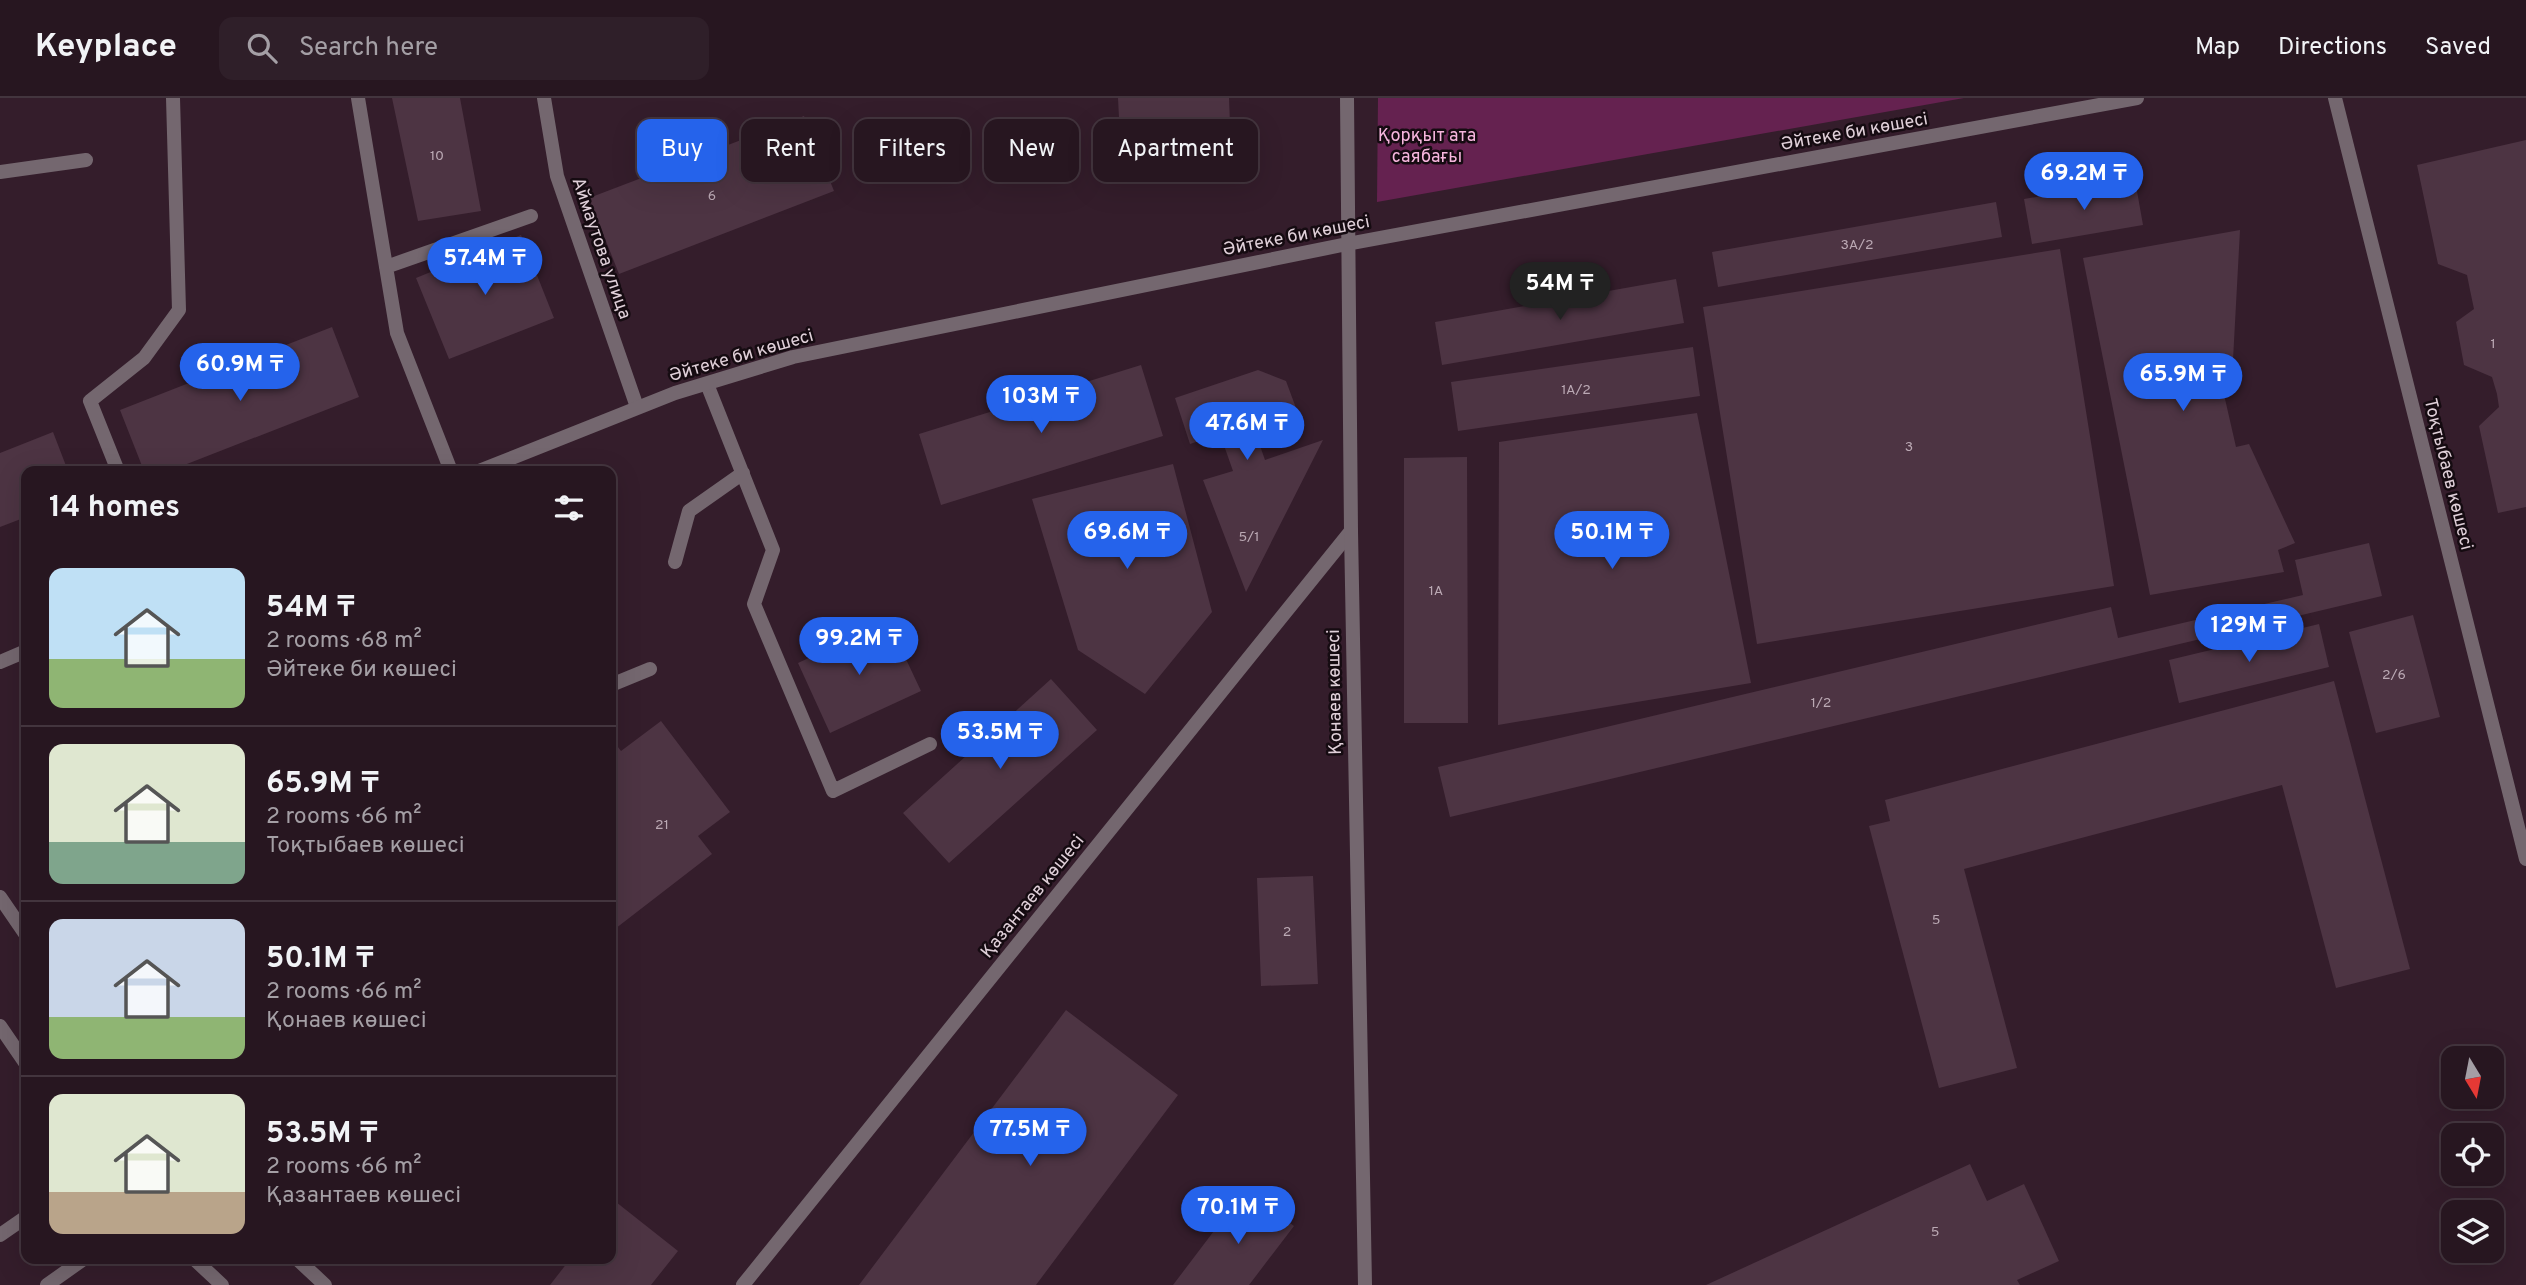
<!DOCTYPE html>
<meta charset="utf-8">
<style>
body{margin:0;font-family:Overpass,sans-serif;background:#2f1f29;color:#f1f3f6;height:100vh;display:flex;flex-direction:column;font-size:26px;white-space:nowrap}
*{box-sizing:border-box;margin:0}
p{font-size:23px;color:#a49fa5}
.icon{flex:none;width:38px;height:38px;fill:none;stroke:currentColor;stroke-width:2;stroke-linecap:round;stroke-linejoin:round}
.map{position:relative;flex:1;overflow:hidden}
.details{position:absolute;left:21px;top:368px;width:595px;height:798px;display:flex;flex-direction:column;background:#271620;border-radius:14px;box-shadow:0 7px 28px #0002,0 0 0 2px #43353e}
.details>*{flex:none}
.guide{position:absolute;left:637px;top:21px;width:665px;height:63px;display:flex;gap:14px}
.needle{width:46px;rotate:170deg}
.fabs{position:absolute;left:2441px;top:948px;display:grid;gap:14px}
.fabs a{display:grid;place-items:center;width:63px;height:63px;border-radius:14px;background:#271620;box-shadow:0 7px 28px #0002,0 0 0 2px #43353e;font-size:35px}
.price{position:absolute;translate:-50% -60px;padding:0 16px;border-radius:24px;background:#2563eb;color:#fff;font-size:23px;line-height:46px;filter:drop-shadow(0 2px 4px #0008)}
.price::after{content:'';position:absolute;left:50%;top:42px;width:21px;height:16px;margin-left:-10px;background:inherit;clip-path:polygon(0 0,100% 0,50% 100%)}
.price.selected{background:#222;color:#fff}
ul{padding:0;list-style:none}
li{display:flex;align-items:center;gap:21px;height:175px;padding:0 28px}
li+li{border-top:2px solid #43353e}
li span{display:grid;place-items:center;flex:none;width:196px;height:140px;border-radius:14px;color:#555}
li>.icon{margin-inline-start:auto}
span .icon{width:84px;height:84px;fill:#fffc;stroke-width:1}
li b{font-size:30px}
h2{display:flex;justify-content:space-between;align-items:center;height:84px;padding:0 28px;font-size:30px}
.tag{padding:0 24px;border-radius:14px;background:#271620;box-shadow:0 7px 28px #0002,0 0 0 2px #43353e;font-size:24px;line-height:63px}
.tag.selected{background:#2563eb;color:#fff}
header{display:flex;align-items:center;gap:42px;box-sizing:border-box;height:98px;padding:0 35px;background:#271620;border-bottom:2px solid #43353e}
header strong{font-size:33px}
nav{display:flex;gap:38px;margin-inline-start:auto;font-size:24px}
.search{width:490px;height:63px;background:#2f1f29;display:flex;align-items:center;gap:18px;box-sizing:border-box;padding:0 24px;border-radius:14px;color:#a49fa5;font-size:26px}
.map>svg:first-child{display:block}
</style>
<header>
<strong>Keyplace</strong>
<div class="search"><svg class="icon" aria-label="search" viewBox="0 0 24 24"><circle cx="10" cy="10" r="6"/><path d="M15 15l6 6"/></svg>Search here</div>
<nav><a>Map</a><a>Directions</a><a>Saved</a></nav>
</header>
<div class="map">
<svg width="2526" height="1187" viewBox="0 0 2526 1187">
<rect width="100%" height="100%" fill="#341d2b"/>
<path fill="#652250" d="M1378 0H1964L1377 104Z"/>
<path fill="#4d3443" d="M392 0H460L481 113 418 123Z
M1118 0H1229L1231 53 1121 59Z
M804 18 834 93 619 176 589 100Z
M2526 42V409L2498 415 2479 328 2499 309 2497 296 2492 279 2464 267 2456 224 2474 211 2470 192 2467 177 2438 166 2417 67Z
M2135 82 2143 127 2032 146 2024 101Z
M1996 104 2002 139 1718 189 1712 154Z
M2240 132 2233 262 2217 266 2236 349 2249 346 2295 445 2278 452 2284 474 2150 497 2083 160Z
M521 137 554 220 449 261 416 180Z
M2060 151 2114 488 1757 546 1703 209Z
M1676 181 1684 225 1442 267 1435 224Z
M332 229 359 299 169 373H144L120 312Z
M1693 249 1700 298 1458 333 1451 284Z
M1141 267 1163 338 941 407 919 336Z
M1258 272 1286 283 1296 310 1252 325 1265 362 1323 342 1246 494 1203 382 1233 373 1220 336 1190 346 1175 300Z
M1697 315 1751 585 1498 627 1499 344Z
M53 334 68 373H26V419L0 429V355Z
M1467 359 1468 625H1404V360Z
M1173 366 1212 514 1145 596 1078 552 1032 401Z
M2369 445 2382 498 1450 719 1438 669 2111 509 2118 540 2303 497 2295 462Z
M2413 517 2440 619 2376 635 2349 534Z
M888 523 921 593 830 635 798 565Z
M2319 526 2329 569 2179 605 2169 562Z
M1051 581 1097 632 949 765 903 715Z
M2334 583 2410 871 2336 890 2282 687 1964 771 2017 970 1939 990 1869 728 1890 723 1885 702Z
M661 623 730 714 698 738 712 756 611 834V640L621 653Z
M1313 778 1318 886 1261 888 1257 780Z
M1066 912 1178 997 1036 1187H859Z
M1970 1066 1987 1103 2024 1086 2059 1163 2017 1182 2020 1187H1706Z
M1245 1092 1294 1128 1249 1187H1173Z
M616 1104 678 1153 651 1187H550L571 1160H611V1110Z"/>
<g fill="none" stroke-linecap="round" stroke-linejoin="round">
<path stroke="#74676f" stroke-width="14" d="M358 0 397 235 451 373
M0 74 86 62
M386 169 531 118
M707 286 773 452 754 506 833 693 930 646
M118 373 90 303 144 260 179 212 173 0
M675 464 689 413 743 375
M611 587 650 571"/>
<path stroke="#74676f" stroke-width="14" d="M544 0 557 78 637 309
M743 1187 1351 433"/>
<path stroke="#74676f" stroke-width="14" d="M1347 0 1351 433 1365 1187
M2335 0 2526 761
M479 373 675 295 793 259 1347 146 2137 0
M0 564 26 553
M0 799 26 837
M0 928 26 966
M0 1137 26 1119
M193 1160 222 1187
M296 1160 325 1187
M47 1187 85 1160"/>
</g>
<g text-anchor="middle" stroke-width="5" stroke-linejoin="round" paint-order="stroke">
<g font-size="14" fill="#bba9b4">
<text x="437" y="62">10</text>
<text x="712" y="102">6</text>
<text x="1857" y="151">3А/2</text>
<text x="2493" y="250">1</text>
<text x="1576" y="296">1А/2</text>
<text x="1909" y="353">3</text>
<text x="1249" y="443">5/1</text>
<text x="1436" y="497">1А</text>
<text x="2394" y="581">2/6</text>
<text x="1821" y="609">1/2</text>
<text x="662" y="731">21</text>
<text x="1936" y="826">5</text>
<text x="1287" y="838">2</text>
<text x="1935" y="1138">5</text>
</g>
<g font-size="18" fill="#e0d0d9" stroke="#150b11">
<text transform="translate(1854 33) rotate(-10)" y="6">Әйтеке би көшесі</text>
<text transform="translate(1296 137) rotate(-11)" y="6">Әйтеке би көшесі</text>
<text transform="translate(602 150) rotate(71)" y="6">Аймаутова улица</text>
<text transform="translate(741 257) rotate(-16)" y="6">Әйтеке би көшесі</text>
<text transform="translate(2449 376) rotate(76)" y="6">Тоқтыбаев көшесі</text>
<text transform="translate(1334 594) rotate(-91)" y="6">Қонаев көшесі</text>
<text transform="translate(1032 798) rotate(-51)" y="6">Қазантаев көшесі</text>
</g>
<g font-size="18" fill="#f7b6de" stroke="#150b11">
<text x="1427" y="43">Қорқыт ата<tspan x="1427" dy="21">саябағы</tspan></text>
</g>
</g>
</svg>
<div class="fabs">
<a><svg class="needle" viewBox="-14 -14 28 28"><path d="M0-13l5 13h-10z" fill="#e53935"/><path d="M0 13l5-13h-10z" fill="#a49fa5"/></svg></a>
<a><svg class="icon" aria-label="locate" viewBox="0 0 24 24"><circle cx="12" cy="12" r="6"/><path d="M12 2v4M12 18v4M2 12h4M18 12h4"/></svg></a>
<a><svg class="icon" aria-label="layers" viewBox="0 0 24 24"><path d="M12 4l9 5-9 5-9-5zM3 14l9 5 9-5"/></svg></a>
</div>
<b class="price" style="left:2084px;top:114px">69.2M ₸</b>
<b class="price" style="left:485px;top:199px">57.4M ₸</b>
<b class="price selected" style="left:1560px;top:224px">54M ₸</b>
<b class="price" style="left:240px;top:305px">60.9M ₸</b>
<b class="price" style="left:2183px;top:315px">65.9M ₸</b>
<b class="price" style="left:1041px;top:337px">103M ₸</b>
<b class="price" style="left:1247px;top:364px">47.6M ₸</b>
<b class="price" style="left:1127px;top:473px">69.6M ₸</b>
<b class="price" style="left:1612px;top:473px">50.1M ₸</b>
<b class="price" style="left:2249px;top:566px">129M ₸</b>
<b class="price" style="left:859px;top:579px">99.2M ₸</b>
<b class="price" style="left:1000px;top:673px">53.5M ₸</b>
<b class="price" style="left:1030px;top:1070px">77.5M ₸</b>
<b class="price" style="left:1238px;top:1148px">70.1M ₸</b>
<div class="guide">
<a class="tag selected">Buy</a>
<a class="tag">Rent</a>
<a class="tag">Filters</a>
<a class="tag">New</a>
<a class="tag">Apartment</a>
</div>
<section class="details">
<h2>14 homes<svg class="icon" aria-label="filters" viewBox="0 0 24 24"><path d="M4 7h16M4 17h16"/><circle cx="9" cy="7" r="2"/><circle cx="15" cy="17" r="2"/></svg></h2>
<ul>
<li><span style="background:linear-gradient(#bfe0f5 65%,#8fb573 0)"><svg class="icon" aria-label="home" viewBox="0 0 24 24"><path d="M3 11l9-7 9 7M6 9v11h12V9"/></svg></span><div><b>54M ₸</b><p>2 rooms · 68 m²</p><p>Әйтеке би көшесі</p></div></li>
<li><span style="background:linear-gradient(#dfe7d0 70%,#7fa58c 0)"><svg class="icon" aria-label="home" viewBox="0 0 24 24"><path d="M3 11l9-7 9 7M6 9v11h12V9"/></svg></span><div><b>65.9M ₸</b><p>2 rooms · 66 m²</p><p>Тоқтыбаев көшесі</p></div></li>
<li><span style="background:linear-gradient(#c9d6e8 70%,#8fb573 0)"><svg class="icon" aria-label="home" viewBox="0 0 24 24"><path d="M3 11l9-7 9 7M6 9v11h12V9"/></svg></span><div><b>50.1M ₸</b><p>2 rooms · 66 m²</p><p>Қонаев көшесі</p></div></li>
<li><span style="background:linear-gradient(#dfe7d0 70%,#b9a48a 0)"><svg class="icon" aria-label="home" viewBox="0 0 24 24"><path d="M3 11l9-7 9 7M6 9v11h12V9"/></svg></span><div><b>53.5M ₸</b><p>2 rooms · 66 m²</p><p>Қазантаев көшесі</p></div></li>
</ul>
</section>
</div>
